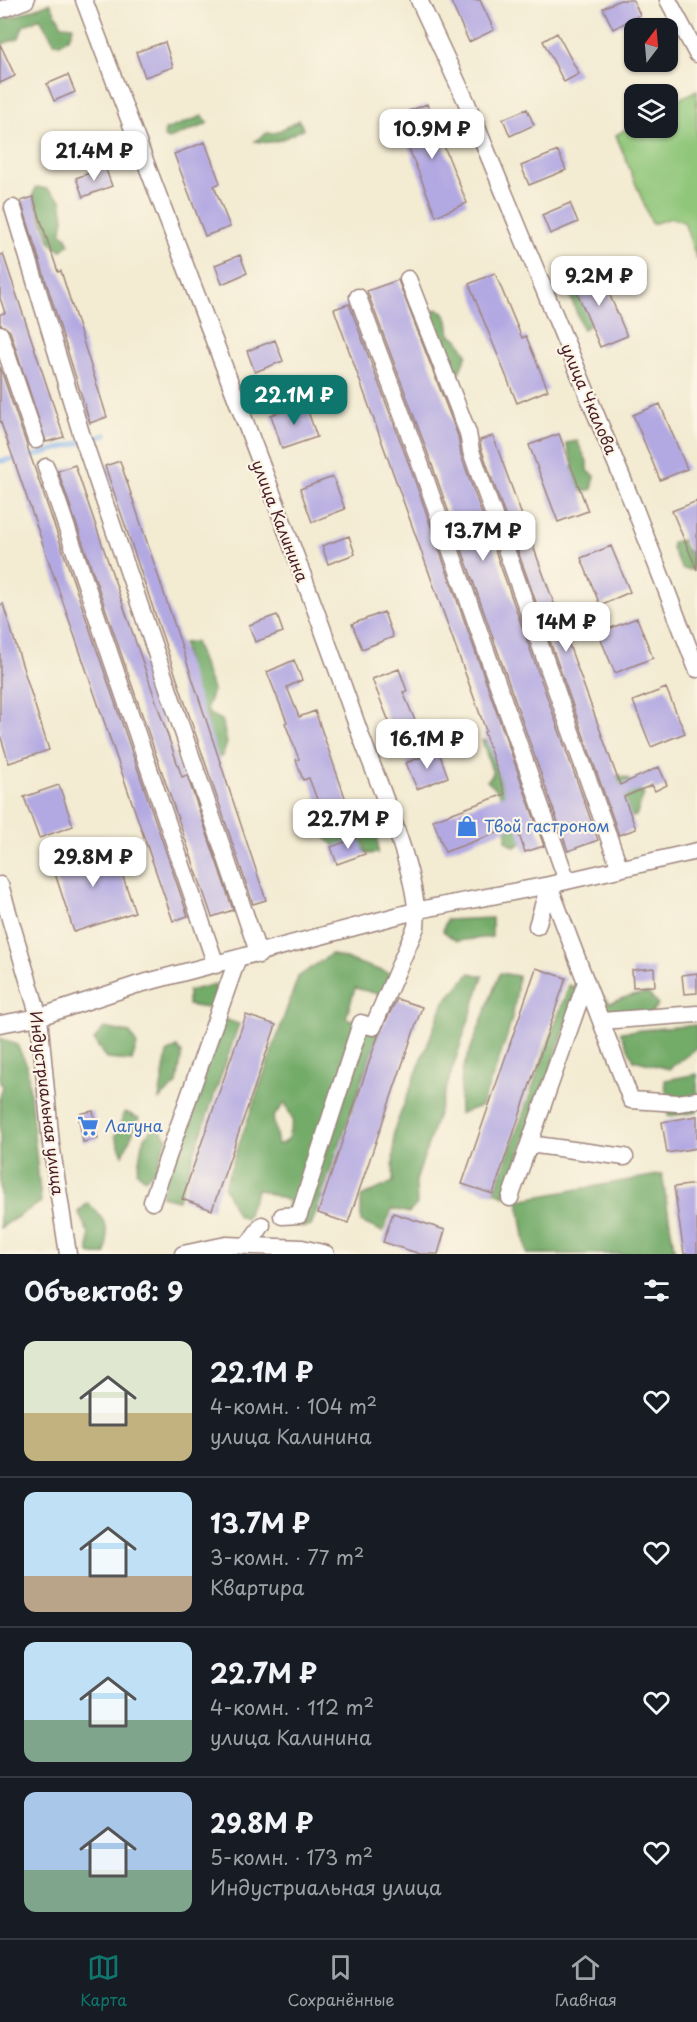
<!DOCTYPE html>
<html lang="ru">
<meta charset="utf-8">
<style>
body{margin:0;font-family:"Playpen Sans",sans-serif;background:#242831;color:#f1f3f6;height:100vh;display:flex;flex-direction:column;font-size:22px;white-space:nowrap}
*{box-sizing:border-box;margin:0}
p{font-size:20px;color:#9ea1a6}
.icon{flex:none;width:33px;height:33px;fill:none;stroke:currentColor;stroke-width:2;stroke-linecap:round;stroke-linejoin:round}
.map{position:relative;height:1254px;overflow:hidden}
.panel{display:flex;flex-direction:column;background:#171b24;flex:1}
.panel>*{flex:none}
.needle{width:39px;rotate:16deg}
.controls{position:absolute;left:624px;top:18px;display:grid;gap:12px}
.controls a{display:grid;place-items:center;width:54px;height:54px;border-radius:12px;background:#171b24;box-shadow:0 2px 4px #0004;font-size:30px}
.price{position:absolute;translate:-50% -51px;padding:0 14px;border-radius:12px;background:#fff;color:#222;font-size:20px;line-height:39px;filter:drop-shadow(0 2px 3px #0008)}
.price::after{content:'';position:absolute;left:50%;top:36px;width:18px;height:14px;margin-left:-9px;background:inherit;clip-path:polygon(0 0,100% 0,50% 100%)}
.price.selected{background:#0f766e;color:#fff}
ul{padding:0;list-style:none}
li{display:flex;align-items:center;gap:18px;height:150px;padding:0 24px}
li+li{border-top:2px solid #363941}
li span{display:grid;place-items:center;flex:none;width:168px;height:120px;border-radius:12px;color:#555}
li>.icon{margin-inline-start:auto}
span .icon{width:72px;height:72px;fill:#fffc;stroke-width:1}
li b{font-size:26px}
h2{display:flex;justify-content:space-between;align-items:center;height:72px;padding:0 24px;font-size:26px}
.menu{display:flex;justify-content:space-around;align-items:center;height:84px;border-top:2px solid #363941;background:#171b24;font-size:16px;color:#9ea1a6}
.menu a{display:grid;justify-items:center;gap:3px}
.menu .selected{color:#0f766e}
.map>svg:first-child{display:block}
</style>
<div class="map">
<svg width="697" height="1254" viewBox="0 0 697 1254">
<rect width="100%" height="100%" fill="#fcf5e5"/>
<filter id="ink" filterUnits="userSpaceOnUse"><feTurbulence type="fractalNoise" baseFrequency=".0167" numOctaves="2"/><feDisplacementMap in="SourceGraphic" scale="12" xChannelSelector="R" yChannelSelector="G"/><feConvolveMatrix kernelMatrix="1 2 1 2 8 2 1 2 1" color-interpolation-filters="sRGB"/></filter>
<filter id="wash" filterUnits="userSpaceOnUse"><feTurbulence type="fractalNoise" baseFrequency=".008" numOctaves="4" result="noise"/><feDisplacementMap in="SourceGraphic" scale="24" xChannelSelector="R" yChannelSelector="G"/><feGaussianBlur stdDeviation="1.35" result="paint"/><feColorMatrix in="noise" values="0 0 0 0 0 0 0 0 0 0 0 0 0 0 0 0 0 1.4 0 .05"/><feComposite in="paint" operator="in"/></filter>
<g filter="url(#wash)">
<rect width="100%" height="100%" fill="#f3ebd2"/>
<path fill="#8fc679" stroke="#6c7252" stroke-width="1.5" d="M697 90V260L684 222 671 218 652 224 616 135 634 124V128H668V105Z"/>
<path fill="#73ab69" stroke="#5e654a" stroke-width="1.5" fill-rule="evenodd" d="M50 3 62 25 73 26C72 36 67 39 60 44L54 42 40 18 23 26 19 38 0 45V16L13 17Z
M202 116 208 122 205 125 169 139 164 137 165 130Z
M299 120 303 129C287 137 274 146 255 141L267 133H275Z
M36 187 47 189 61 200 64 219 61 233 67 237 69 244 61 251 51 243 33 195Z
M566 285 588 294 594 320 583 330Z
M435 309 442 311 448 320 450 335 457 338 467 354 458 375C445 366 439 355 446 339L428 325V319Z
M577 441 587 461V470L595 476 592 489 584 492 575 487 570 476 573 464 566 443Z
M681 540 686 550 697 557 692 570 682 569 672 549V542Z
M195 642 213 691 207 707 209 714 222 720 227 743 222 757 215 756 205 727 208 718 196 711 183 643Z
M482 740 496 743 525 841 515 847 506 841C507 817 509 796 487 781L493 774Z
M613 775 627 778 644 794 636 816 626 818Z
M340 830 365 836 378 834V853L368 854 355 843 337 847 326 839 325 835Z
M492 918V937L456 941 443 931 446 920Z
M331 954 398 976 311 1226 302 1227 286 1210 289 1201 257 1189 246 1219 237 1215 224 1187 298 977ZM355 988 382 995 373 1027 346 1018ZM285 1103 293 1121 287 1141 278 1145 273 1117Z
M470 973 483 976 416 1181 417 1204 409 1213 392 1209 383 1232 361 1222V1197L393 1182 394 1130 444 1002Z
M500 973 518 976C516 1022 498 1063 481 1106L459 1114 462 1071Z
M215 984 216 1002 206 1008 188 1005V991Z
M569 985 579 989 505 1196 495 1192Z
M600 993 610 1003 626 997 648 993 658 1005 651 1013 601 1015 598 996Z
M224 1019 239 1024 178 1200 161 1196Z
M696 1025 697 1048 669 1069 634 1060 620 1032Z
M104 1028 130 1033 137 1045 132 1061 106 1059 94 1040Z
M0 1038 17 1045 27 1065 41 1202 0 1228V1097L3 1085 0 1083Z
M177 1047 182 1053 177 1084 159 1099 167 1053Z
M697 1074V1112L668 1116 665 1080Z
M125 1112 139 1118 123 1155 115 1136Z
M155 1122 167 1139 156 1168 145 1179 137 1172 142 1143Z
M662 1174 675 1254H527L518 1200Z
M88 1203C107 1221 109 1227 106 1254H89V1234L78 1212Z"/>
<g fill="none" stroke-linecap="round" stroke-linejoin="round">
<path stroke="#82b2ed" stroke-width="5" d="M0 461 33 456 106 435"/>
</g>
<g id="blocks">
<path fill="#b3a9e2" d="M450 0H480L494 30 469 42Z
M620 0H633L640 15 613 29 603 8Z
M557 33 579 74 564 82 543 41Z
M165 42 173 67 145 77 136 52Z
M0 44 15 76 0 83Z
M68 75 75 92 54 101 47 84Z
M427 104 467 203 436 216 396 116Z
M527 109 534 125 510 136 503 119Z
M205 142 220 183 214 186 230 227 205 236 174 154Z
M558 151 566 170 529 185 521 166Z
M105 167 112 186 83 197 76 178Z
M33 197 58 272 61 271 107 417 90 423 21 201Z
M570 203 578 222 550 234 542 215Z
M3 254 64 437 46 442 10 331 0 324V314L5 313 0 298V255Z
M240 255 247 273 222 284 215 265Z
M598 267 627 336 600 347 571 278Z
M495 273 522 338 526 336 548 390 517 403 469 284Z
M398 280 458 436 461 455 598 840 568 851 430 459 367 291Z
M349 304 410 467 544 846 525 852 516 826 445 852 433 820 505 794 484 732 486 731 334 309Z
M275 340 283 361 255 372 247 351Z
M0 367 188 916 173 921 0 420Z
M305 403 317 437 282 449 271 415Z
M660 404 687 469 660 480 633 415Z
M559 434 588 511 558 522 529 445Z
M493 436 620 785 659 767 667 785 655 791 652 785 624 797 636 829 619 835 481 448 480 440Z
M120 461 266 900 253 904 105 466Z
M75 465 182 777 187 775 233 910 212 917 58 471Z
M333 477 345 509 312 522 300 489Z
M697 501V570L672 511Z
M349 536 355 554 328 564 322 546Z
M611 546 630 592 600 605 581 558Z
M3 604 49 750 9 763 0 735V605Z
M384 612 393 637 362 649 352 624Z
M277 615 283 632 255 642 249 625Z
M637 618 653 658 615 673 598 633Z
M294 660 302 680 287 687 299 717 315 711 347 803 322 813 309 778 303 780 296 760 299 759 285 723 287 722 267 672Z
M399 669 407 691 403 692 419 730 396 739 372 679Z
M666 688 685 733 651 747 633 701Z
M438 750 448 777 417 789 406 763Z
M59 785 73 826 39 838 24 797Z
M359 837 365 854 337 864 331 847Z
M112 844 135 912 74 932 52 864Z
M536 968 566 978 493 1194 462 1184Z
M654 968 655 986 633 987 632 970Z
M697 973V993L684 994 682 975Z
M397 999 422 1007 348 1223 318 1213 378 1036Z
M246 1015 276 1025 212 1210 182 1199Z
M93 1111 98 1139 83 1142 78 1114Z
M697 1116V1148L667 1153 662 1122Z
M697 1184V1254H684L674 1187Z
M393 1213 445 1230 438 1254H420L383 1242Z"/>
</g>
</g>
<g filter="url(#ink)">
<use href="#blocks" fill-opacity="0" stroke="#9e857e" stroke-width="1.5"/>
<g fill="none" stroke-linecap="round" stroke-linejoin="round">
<defs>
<path id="minor" d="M84 0C175 243 272 484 358 728 375 776 422 880 416 927L373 1027 361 1023 299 1215 282 1216
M419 0 466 101 635 509 697 669
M668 0 697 54
M0 10 26 0
M13 208 81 433 259 955
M408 279 468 433 471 451 620 869
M358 297 420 463 567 881
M0 334 36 440
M46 467 216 965
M0 885 39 1017 51 1144 68 1254
M549 885 631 1100 678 1103 697 1100
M537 926 549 885
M601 1021 697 1014
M0 1024 39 1017 136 985 419 910 549 885 697 851
M529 1144 625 1157
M510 1198 586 982
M152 1202 237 960
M247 1246 262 1225
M183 1254 226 1245 302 1248 326 1254"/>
</defs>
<use href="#minor" stroke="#9e857e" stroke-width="19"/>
<use href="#minor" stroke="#fff" stroke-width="16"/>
</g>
</g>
<defs>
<symbol id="shop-bare" viewBox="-9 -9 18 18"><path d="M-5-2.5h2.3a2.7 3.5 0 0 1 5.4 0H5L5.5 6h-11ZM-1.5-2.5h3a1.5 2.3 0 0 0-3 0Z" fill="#3f7fe0" stroke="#fcf5e5" stroke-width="2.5" paint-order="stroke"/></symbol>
<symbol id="supermarket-bare" viewBox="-9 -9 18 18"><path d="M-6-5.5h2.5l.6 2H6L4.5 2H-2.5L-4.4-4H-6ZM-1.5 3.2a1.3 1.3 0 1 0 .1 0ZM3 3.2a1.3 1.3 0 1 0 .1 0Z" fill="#3f7fe0" stroke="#fcf5e5" stroke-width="2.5" paint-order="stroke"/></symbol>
</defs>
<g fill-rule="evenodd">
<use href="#shop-bare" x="452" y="811" width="30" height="30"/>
<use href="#supermarket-bare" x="73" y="1111" width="30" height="30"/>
</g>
<g text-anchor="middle" stroke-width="4.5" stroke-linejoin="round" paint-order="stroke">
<g font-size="16" fill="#4a1f2b" stroke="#fcf5e5">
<text transform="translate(589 399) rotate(67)" y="6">улица Чкалова</text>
<text transform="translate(280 521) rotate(69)" y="6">улица Калинина</text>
<text transform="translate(47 1103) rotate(83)" y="6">Индустриальная улица</text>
</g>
<g font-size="16" fill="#366cbe" stroke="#fcf5e5" text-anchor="start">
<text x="484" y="832">Твой гастроном</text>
<text x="105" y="1132">Лагуна</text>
</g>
</g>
</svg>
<div class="controls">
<a><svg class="needle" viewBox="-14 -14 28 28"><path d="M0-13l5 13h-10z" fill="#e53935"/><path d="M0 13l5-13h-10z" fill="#9ea1a6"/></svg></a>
<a><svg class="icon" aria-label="layers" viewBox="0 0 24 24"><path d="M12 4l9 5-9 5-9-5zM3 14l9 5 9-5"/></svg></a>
</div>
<b class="price" style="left:432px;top:160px">10.9M ₽</b>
<b class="price" style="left:94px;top:182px">21.4M ₽</b>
<b class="price" style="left:599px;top:307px">9.2M ₽</b>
<b class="price selected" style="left:294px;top:426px">22.1M ₽</b>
<b class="price" style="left:483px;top:562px">13.7M ₽</b>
<b class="price" style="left:566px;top:653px">14M ₽</b>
<b class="price" style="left:427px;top:770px">16.1M ₽</b>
<b class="price" style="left:348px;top:850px">22.7M ₽</b>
<b class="price" style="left:93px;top:888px">29.8M ₽</b>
</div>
<section class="panel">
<h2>Объектов: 9<svg class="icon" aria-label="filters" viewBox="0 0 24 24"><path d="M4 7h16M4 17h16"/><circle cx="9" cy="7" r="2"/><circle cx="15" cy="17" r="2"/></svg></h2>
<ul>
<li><span style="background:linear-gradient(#dfe7d0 60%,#c2b280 0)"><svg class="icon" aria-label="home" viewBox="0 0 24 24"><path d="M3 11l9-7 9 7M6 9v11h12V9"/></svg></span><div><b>22.1M ₽</b><p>4-комн. · 104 m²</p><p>улица Калинина</p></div><svg class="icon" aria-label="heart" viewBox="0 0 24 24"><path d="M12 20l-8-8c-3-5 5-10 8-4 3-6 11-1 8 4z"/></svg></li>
<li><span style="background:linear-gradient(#bfe0f5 70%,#b9a48a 0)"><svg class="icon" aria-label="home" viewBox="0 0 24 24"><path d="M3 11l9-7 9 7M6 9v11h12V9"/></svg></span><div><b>13.7M ₽</b><p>3-комн. · 77 m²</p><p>Квартира</p></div><svg class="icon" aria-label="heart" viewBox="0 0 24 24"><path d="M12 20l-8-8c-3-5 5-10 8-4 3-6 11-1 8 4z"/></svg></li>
<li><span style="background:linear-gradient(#bfe0f5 65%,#7fa58c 0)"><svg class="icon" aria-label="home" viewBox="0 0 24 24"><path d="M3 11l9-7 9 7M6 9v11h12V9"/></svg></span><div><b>22.7M ₽</b><p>4-комн. · 112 m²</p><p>улица Калинина</p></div><svg class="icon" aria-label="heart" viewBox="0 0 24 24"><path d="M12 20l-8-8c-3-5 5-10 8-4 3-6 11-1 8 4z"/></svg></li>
<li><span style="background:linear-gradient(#a9c7e8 65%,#7fa58c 0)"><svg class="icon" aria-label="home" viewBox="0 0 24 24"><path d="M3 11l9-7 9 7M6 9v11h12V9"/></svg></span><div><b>29.8M ₽</b><p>5-комн. · 173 m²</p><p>Индустриальная улица</p></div><svg class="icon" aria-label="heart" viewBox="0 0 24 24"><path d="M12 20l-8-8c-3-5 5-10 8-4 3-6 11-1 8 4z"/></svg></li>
</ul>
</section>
<nav class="menu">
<a class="selected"><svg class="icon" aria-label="map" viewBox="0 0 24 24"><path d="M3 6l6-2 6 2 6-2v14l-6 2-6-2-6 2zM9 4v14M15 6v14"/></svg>Карта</a>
<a><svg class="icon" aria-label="saved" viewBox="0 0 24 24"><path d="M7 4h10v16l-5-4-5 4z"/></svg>Сохранённые</a>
<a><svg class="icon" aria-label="home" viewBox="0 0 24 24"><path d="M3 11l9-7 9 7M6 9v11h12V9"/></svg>Главная</a>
</nav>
